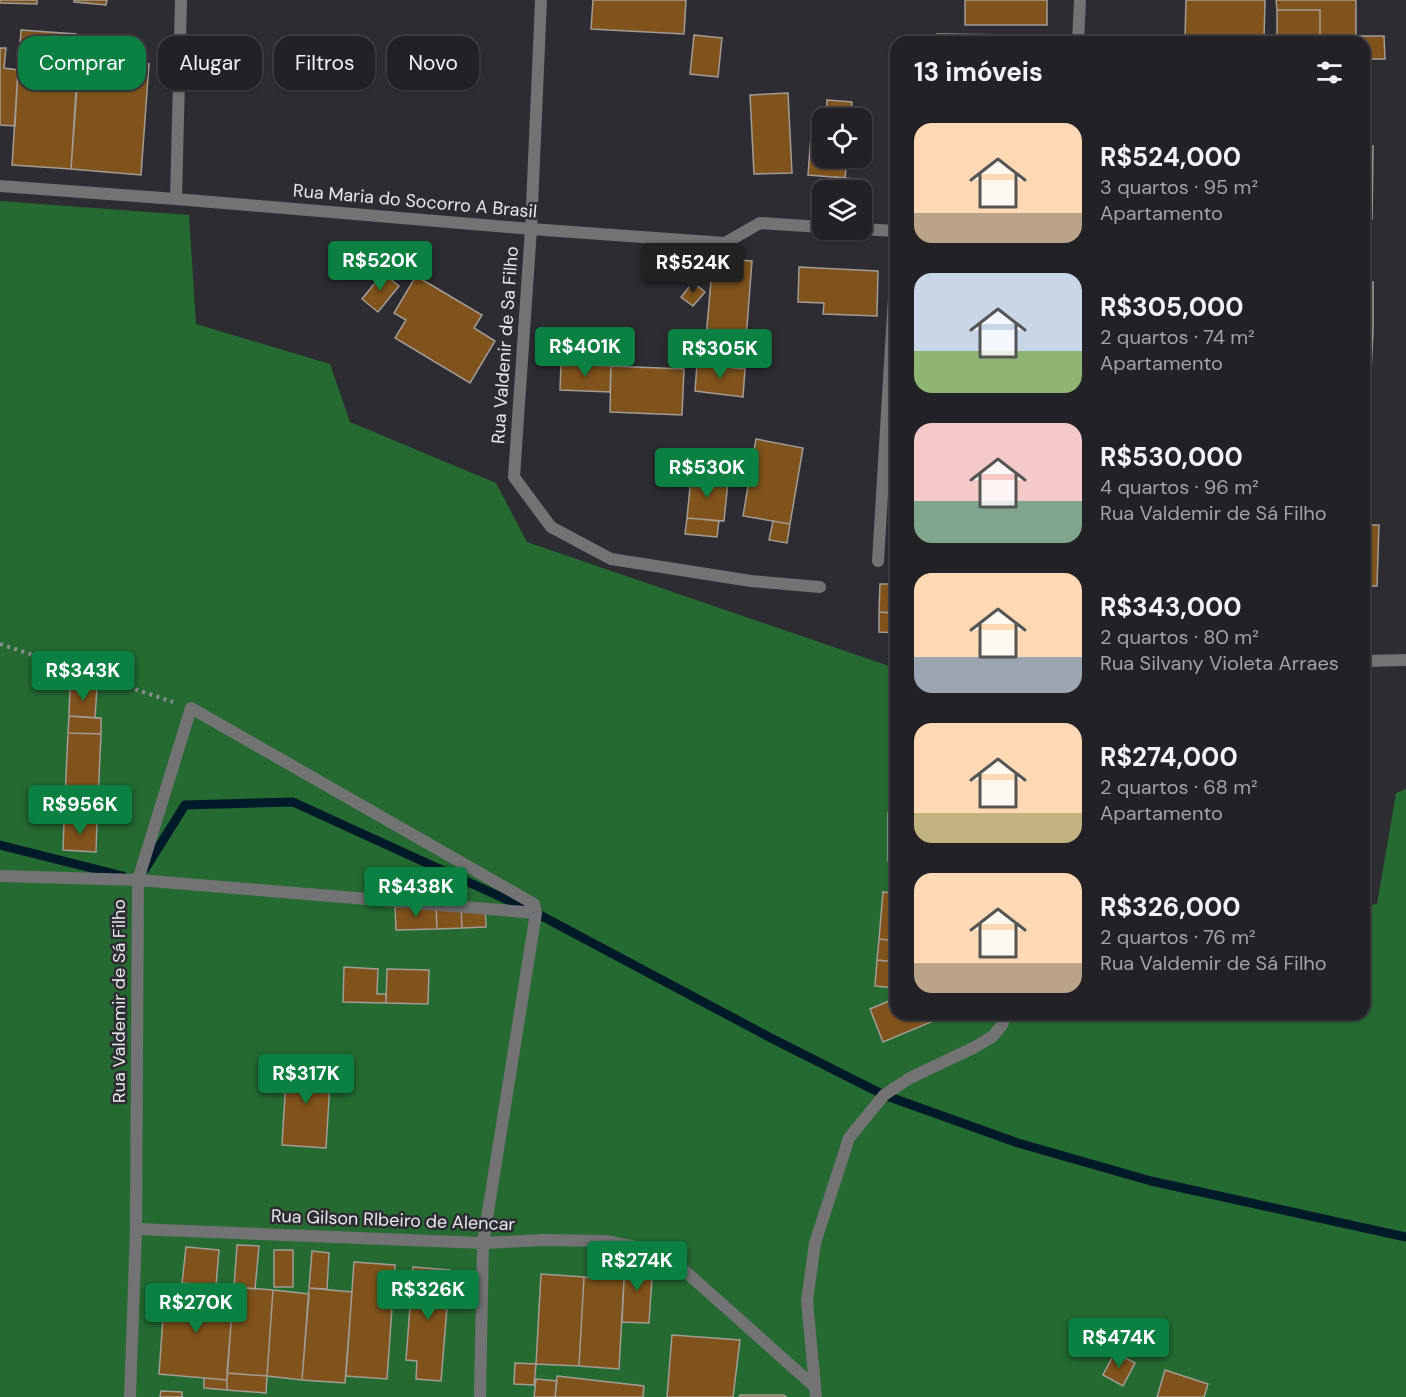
<!DOCTYPE html>
<html lang="pt">
<meta charset="utf-8">
<style>
body{margin:0;font-family:"DM Sans",sans-serif;background:#2a292e;color:#f1f3f6;height:100vh;display:flex;flex-direction:column;font-size:22px;white-space:nowrap}
*{box-sizing:border-box;margin:0}
p{font-size:20px;color:#a2a3a7}
.icon{flex:none;width:33px;height:33px;fill:none;stroke:currentColor;stroke-width:2;stroke-linecap:round;stroke-linejoin:round}
.map{position:relative;flex:1;overflow:hidden}
.panel{position:absolute;left:890px;top:36px;width:480px;height:984px;display:flex;flex-direction:column;background:#222126;border-radius:18px;box-shadow:0 2px 4px #0004,0 0 0 2px #3f3e43}
.panel>*{flex:none}
.hud{position:absolute;left:18px;top:36px;width:570px;height:54px;display:flex;gap:12px}
.fabs{position:absolute;left:812px;top:108px;display:grid;gap:12px}
.fabs a{display:grid;place-items:center;width:60px;height:60px;border-radius:12px;background:#222126;box-shadow:0 2px 4px #0004,0 0 0 2px #3f3e43;font-size:30px}
.price{position:absolute;translate:-50% -51px;padding:0 14px;border-radius:6px;background:#0b8043;color:#fff;font-size:20px;line-height:39px;filter:drop-shadow(0 2px 3px #0008)}
.price::after{content:'';position:absolute;left:50%;top:36px;width:18px;height:14px;margin-left:-9px;background:inherit;clip-path:polygon(0 0,100% 0,50% 100%)}
.price.active{background:#222;color:#fff}
ul{padding:0;list-style:none}
li{display:flex;align-items:center;gap:18px;height:150px;padding:0 24px}
li span{display:grid;place-items:center;flex:none;width:168px;height:120px;border-radius:18px;color:#555}
li>.icon{margin-inline-start:auto}
span .icon{width:72px;height:72px;fill:#fffc;stroke-width:1}
li b{font-size:26px}
h2{display:flex;justify-content:space-between;align-items:center;height:72px;padding:0 24px;font-size:26px}
.pill{padding:0 21px;border-radius:18px;background:#222126;box-shadow:0 2px 4px #0004,0 0 0 2px #3f3e43;font-size:21px;line-height:54px}
.pill.active{background:#0b8043;color:#fff}
.map>svg:first-child{display:block}
</style>
<div class="map">
<svg width="1406" height="1397" viewBox="0 0 1406 1397">
<rect width="100%" height="100%" fill="#2d2c32"/>
<path fill="#256b31" d="M0 201 189 215 196 324 330 364 350 422 496 483 527 542 892 667 888 807H896V1014H1364V906L1377 904 1396 793 1406 789V1397H0Z"/>
<g fill="none" stroke-linecap="round" stroke-linejoin="round">
<path stroke="#011a2a" stroke-width="9" d="M0 845 123 876
M145 869 185 805 293 802 536 913 771 1038 884 1095 1018 1143 1151 1181 1406 1237"/>
</g>
<path fill="#80531c" stroke="#a19c96" stroke-width="1.5" d="M0 0H37V4L0 3Z
M74 0H107L106 5 74 2Z
M593 0H686L684 34 591 29Z
M965 0H1047V25H965Z
M1186 0H1265L1264 39 1185 37Z
M1276 0H1356V36H1320V10H1277Z
M1277 10H1320V36L1277 37Z
M21 30 76 34 74 64 19 59Z
M937 34 1024 35V42H937Z
M694 35 722 38 718 77 690 74Z
M1320 36H1356V42H1320Z
M1356 36H1384L1385 59H1364V42H1356Z
M1110 39 1200 41V42H1110Z
M0 48H6L4 68 18 70 15 126 0 125Z
M78 59 149 64 141 175 71 169Z
M18 70 78 74 71 169 12 165Z
M788 93 792 173 754 174 750 95Z
M827 100 852 102 850 118H826Z
M811 136 822 137V158H847L845 178 808 175Z
M1364 146H1373L1372 219H1364Z
M835 177 845 178 844 190H834Z
M845 178 866 180 863 207H861V190H844Z
M1364 228H1366V266H1364Z
M729 259 752 261 745 352 705 349 712 269 728 270Z
M799 267 878 271 877 316 823 314 824 303 798 302Z
M383 273 399 286 378 312 362 299Z
M416 276 482 315 474 328 495 341 470 383 395 338 406 320 394 313Z
M693 282 705 292 693 306 681 297Z
M1364 282H1373V330H1364Z
M1364 330H1373L1371 372H1364Z
M561 364 611 366 610 392 560 390Z
M697 364 745 369 743 397 695 391Z
M611 366 684 369 682 415 610 412Z
M756 439 803 448 790 524 743 516Z
M1364 464H1366L1365 514H1364Z
M691 477 728 481 724 521 687 518Z
M687 518 719 521 717 537 685 534Z
M773 521 790 524 787 543 769 540Z
M1364 525H1379L1377 586H1364Z
M880 584H895L891 613 879 612Z
M895 584 896 613H891Z
M879 612 896 613V633L879 632Z
M892 632 896 633V663H892Z
M70 686 97 687 95 718 69 716Z
M69 716 101 718V734L68 733Z
M68 733 101 734 97 821 64 820Z
M888 813H896V861H888Z
M64 820 97 821 96 852 63 850Z
M883 892 891 893V905H896V941L879 939Z
M461 905 462 928 437 929 436 906Z
M461 905H485L486 927 462 928Z
M436 906 437 929 396 930 395 907Z
M879 939 896 941V962L877 960Z
M877 960 896 962V988L875 986Z
M344 967 378 969 377 994H386V1003L343 1002Z
M387 969 429 970 428 1004 386 1003Z
M896 998V1014H950L883 1042 870 1009Z
M287 1062 331 1065 326 1148 282 1145Z
M237 1245 259 1246 255 1289 234 1287Z
M186 1247 219 1250 216 1286 182 1283Z
M274 1250H293V1287H274Z
M312 1251 329 1253 327 1289 309 1288Z
M625 1261 653 1263 649 1323 622 1322Z
M354 1262 395 1265 387 1379 346 1376Z
M413 1267 450 1270 441 1381 416 1379 417 1361 406 1360Z
M541 1274 584 1277 579 1366 536 1364Z
M584 1277 624 1279 619 1369 579 1366Z
M234 1287 273 1290 267 1376 227 1373Z
M309 1288 352 1292 345 1383 302 1380Z
M165 1289 233 1294 227 1380 159 1374Z
M273 1290 309 1294 302 1380 267 1376Z
M672 1335 740 1340 733 1397H667Z
M1115 1352 1135 1363 1123 1386 1103 1375Z
M515 1363 536 1364 534 1385 514 1384Z
M1165 1370 1208 1384 1204 1397H1157Z
M227 1373 267 1376 266 1393 227 1390Z
M557 1376 644 1386 643 1397H555Z
M204 1378 227 1380V1390L204 1388Z
M536 1379 557 1381 555 1397H534Z
M161 1391 182 1392V1397H160Z
M740 1395H784L786 1397H739Z"/>
<g fill="none" stroke-linecap="round" stroke-linejoin="round">
<path stroke="#8c8b90" stroke-width="4" stroke-dasharray="3 4.5" stroke-linecap="butt" d="M0 644 173 702"/>
<path stroke="#737274" stroke-width="12" d="M541 0 531 229 514 477 551 527 611 559 751 581 820 587
M1078 42 1080 0
M0 186 176 199 531 229 725 243 760 223 822 227
M176 199 181 0
M861 229 896 231
M878 561 896 264
M1364 661 1406 660
M0 876 138 880 536 913
M136 1229 483 1243 544 1240 606 1241 646 1249 686 1272 815 1387
M130 1397 136 1229 138 880 191 708 534 904 536 913 483 1243 480 1397
M816 1397 807 1301 815 1243 849 1138 884 1095 910 1078 973 1048 992 1037 1002 1025 1006 1014"/>
</g>
<g text-anchor="middle" stroke-width="5" stroke-linejoin="round" paint-order="stroke">
<g font-size="18" fill="#e9e8ec" stroke="#2d2c32">
<text transform="translate(415 201) rotate(5)" y="6">Rua Maria do Socorro A Brasil</text>
<text transform="translate(505 345) rotate(-86)" y="6">Rua Valdenir de Sa Filho</text>
<text transform="translate(119 1001) rotate(-90)" y="6">Rua Valdemir de Sá Filho</text>
<text transform="translate(393 1220) rotate(2)" y="6">Rua Gilson RIbeiro de Alencar</text>
</g>
</g>
</svg>
<div class="fabs">
<a><svg class="icon" aria-label="locate" viewBox="0 0 24 24"><circle cx="12" cy="12" r="6"/><path d="M12 2v4M12 18v4M2 12h4M18 12h4"/></svg></a>
<a><svg class="icon" aria-label="layers" viewBox="0 0 24 24"><path d="M12 4l9 5-9 5-9-5zM3 14l9 5 9-5"/></svg></a>
</div>
<b class="price" style="left:380px;top:292px">R$520K</b>
<b class="price active" style="left:693px;top:294px">R$524K</b>
<b class="price" style="left:585px;top:378px">R$401K</b>
<b class="price" style="left:720px;top:380px">R$305K</b>
<b class="price" style="left:707px;top:499px">R$530K</b>
<b class="price" style="left:83px;top:702px">R$343K</b>
<b class="price" style="left:80px;top:836px">R$956K</b>
<b class="price" style="left:416px;top:918px">R$438K</b>
<b class="price" style="left:306px;top:1105px">R$317K</b>
<b class="price" style="left:637px;top:1292px">R$274K</b>
<b class="price" style="left:428px;top:1321px">R$326K</b>
<b class="price" style="left:196px;top:1334px">R$270K</b>
<b class="price" style="left:1119px;top:1369px">R$474K</b>
<div class="hud">
<a class="pill active">Comprar</a>
<a class="pill">Alugar</a>
<a class="pill">Filtros</a>
<a class="pill">Novo</a>
</div>
<section class="panel">
<h2>13 imóveis<svg class="icon" aria-label="filters" viewBox="0 0 24 24"><path d="M4 7h16M4 17h16"/><circle cx="9" cy="7" r="2"/><circle cx="15" cy="17" r="2"/></svg></h2>
<ul>
<li><span style="background:linear-gradient(#ffd9b3 75%,#b9a48a 0)"><svg class="icon" aria-label="home" viewBox="0 0 24 24"><path d="M3 11l9-7 9 7M6 9v11h12V9"/></svg></span><div><b>R$524,000</b><p>3 quartos · 95 m²</p><p>Apartamento</p></div></li>
<li><span style="background:linear-gradient(#c9d6e8 65%,#8fb573 0)"><svg class="icon" aria-label="home" viewBox="0 0 24 24"><path d="M3 11l9-7 9 7M6 9v11h12V9"/></svg></span><div><b>R$305,000</b><p>2 quartos · 74 m²</p><p>Apartamento</p></div></li>
<li><span style="background:linear-gradient(#f6c9c9 65%,#7fa58c 0)"><svg class="icon" aria-label="home" viewBox="0 0 24 24"><path d="M3 11l9-7 9 7M6 9v11h12V9"/></svg></span><div><b>R$530,000</b><p>4 quartos · 96 m²</p><p>Rua Valdemir de Sá Filho</p></div></li>
<li><span style="background:linear-gradient(#ffd9b3 70%,#9aa5b1 0)"><svg class="icon" aria-label="home" viewBox="0 0 24 24"><path d="M3 11l9-7 9 7M6 9v11h12V9"/></svg></span><div><b>R$343,000</b><p>2 quartos · 80 m²</p><p>Rua Silvany Violeta Arraes</p></div></li>
<li><span style="background:linear-gradient(#ffd9b3 75%,#c2b280 0)"><svg class="icon" aria-label="home" viewBox="0 0 24 24"><path d="M3 11l9-7 9 7M6 9v11h12V9"/></svg></span><div><b>R$274,000</b><p>2 quartos · 68 m²</p><p>Apartamento</p></div></li>
<li><span style="background:linear-gradient(#ffd9b3 75%,#b9a48a 0)"><svg class="icon" aria-label="home" viewBox="0 0 24 24"><path d="M3 11l9-7 9 7M6 9v11h12V9"/></svg></span><div><b>R$326,000</b><p>2 quartos · 76 m²</p><p>Rua Valdemir de Sá Filho</p></div></li>
</ul>
</section>
</div>
